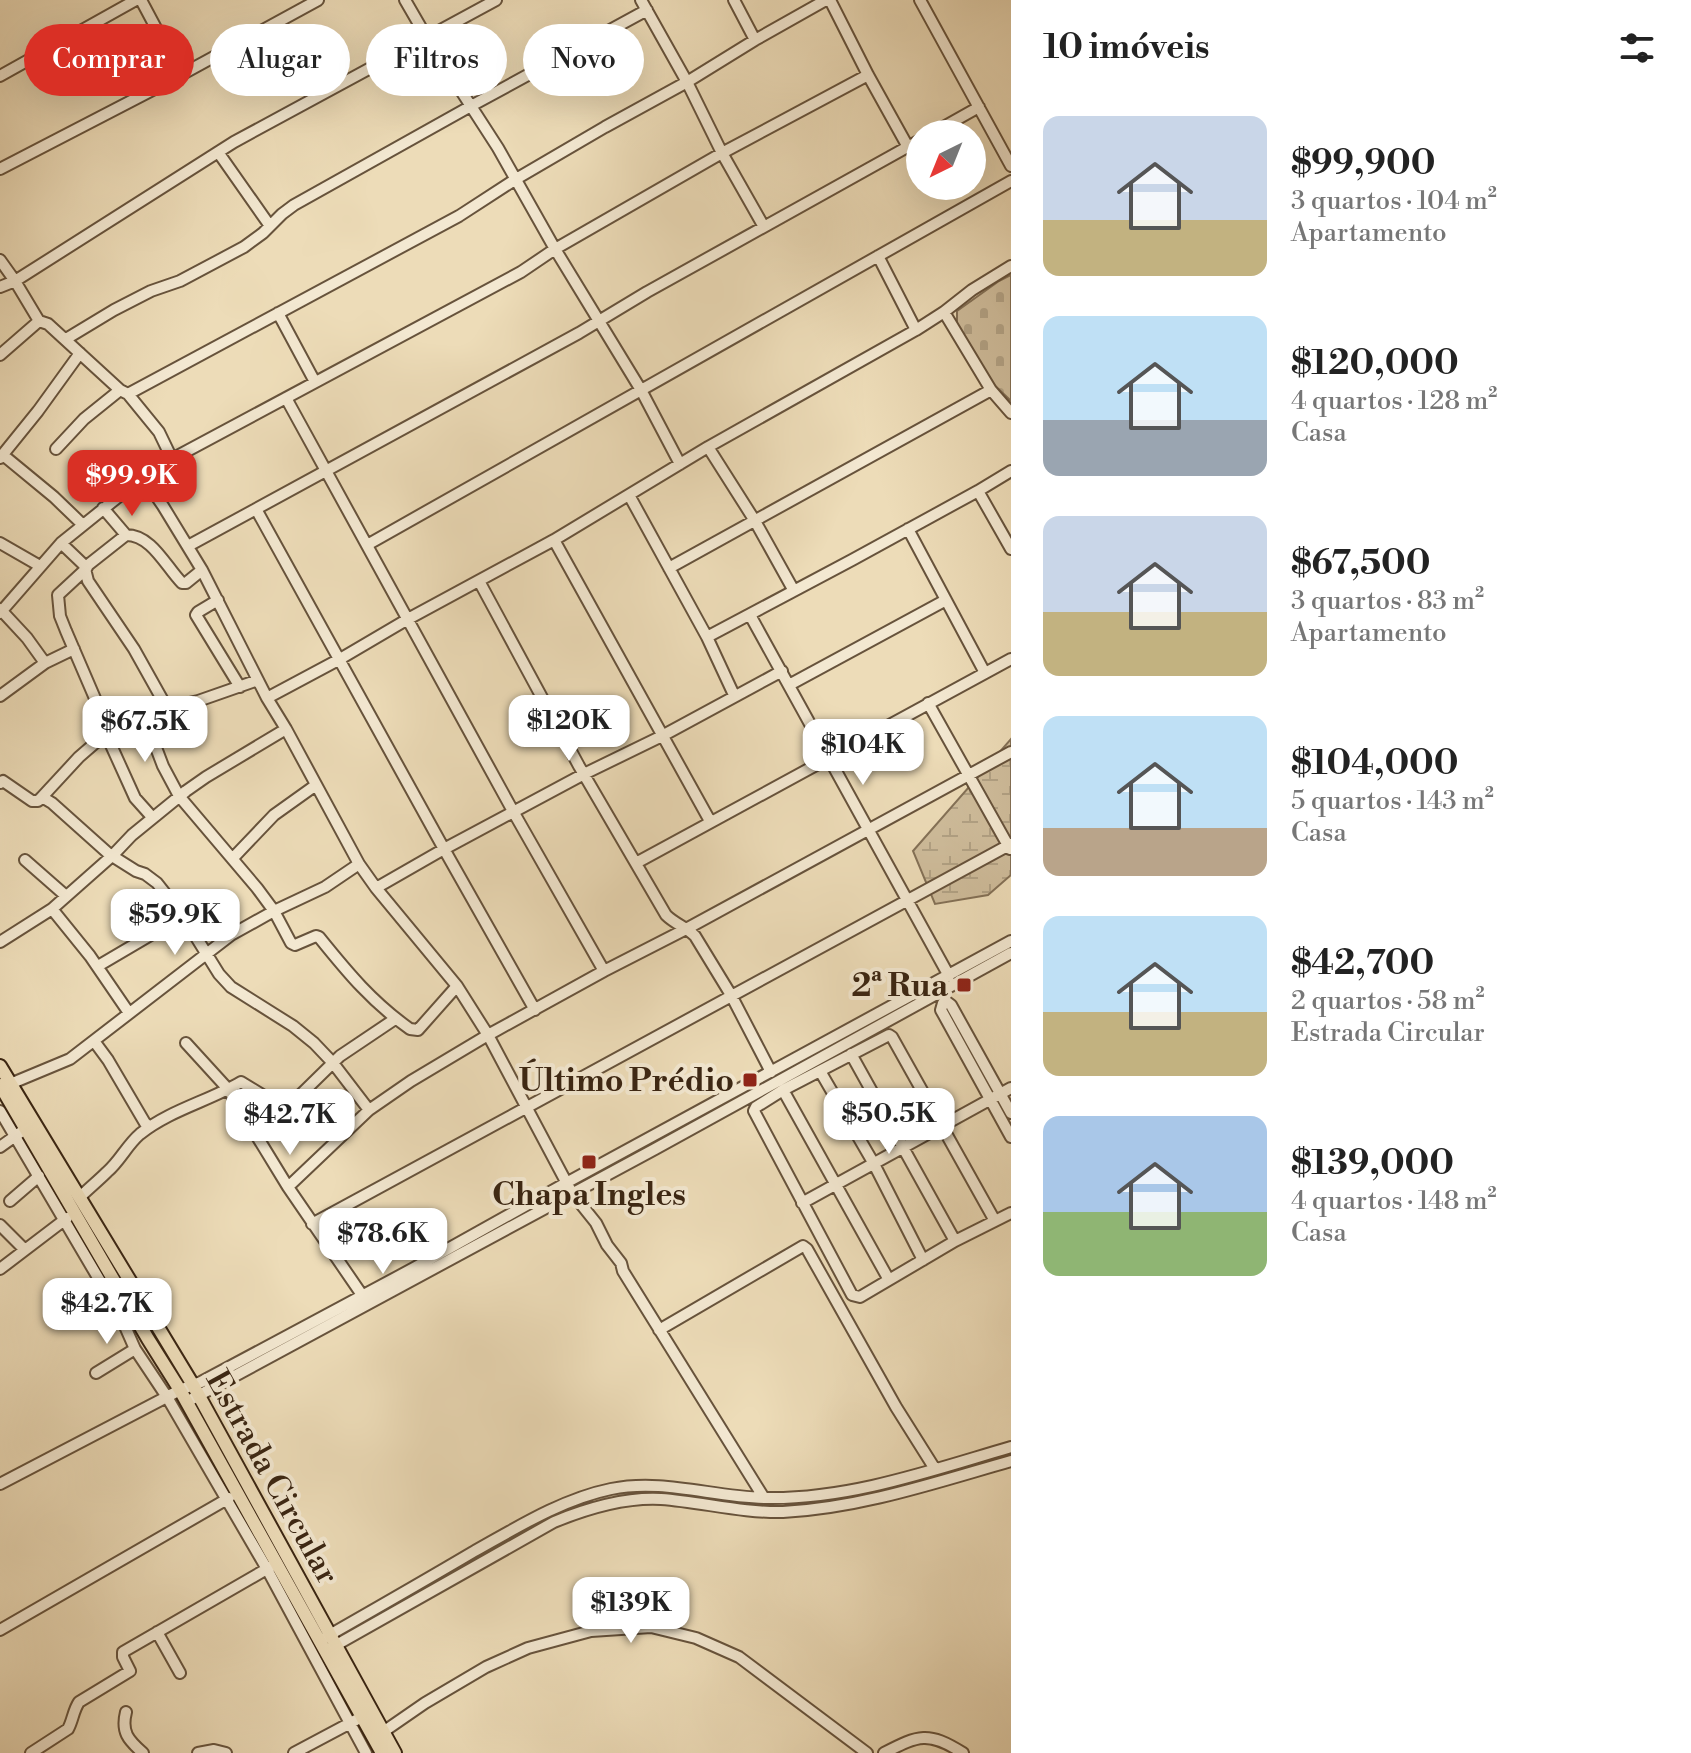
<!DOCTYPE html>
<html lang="pt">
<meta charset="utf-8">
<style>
body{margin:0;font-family:"Libre Bodoni",serif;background:#f6f6f6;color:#222;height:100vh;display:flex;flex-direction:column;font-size:30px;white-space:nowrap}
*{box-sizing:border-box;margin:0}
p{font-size:26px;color:#767676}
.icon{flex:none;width:44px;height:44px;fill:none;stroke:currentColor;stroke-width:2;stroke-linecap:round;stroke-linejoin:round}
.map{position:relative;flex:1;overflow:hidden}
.side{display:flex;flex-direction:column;background:#fff;width:680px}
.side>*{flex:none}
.top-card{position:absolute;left:24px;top:24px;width:760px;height:72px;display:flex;gap:16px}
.needle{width:52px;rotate:223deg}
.tools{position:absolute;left:906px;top:120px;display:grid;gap:16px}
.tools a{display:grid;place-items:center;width:80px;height:80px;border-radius:50%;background:#fff;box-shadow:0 8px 32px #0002;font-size:40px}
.price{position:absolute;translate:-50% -68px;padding:0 18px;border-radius:16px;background:#fff;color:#222;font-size:26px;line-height:52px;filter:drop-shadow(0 2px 4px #0008)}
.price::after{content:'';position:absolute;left:50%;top:48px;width:24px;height:18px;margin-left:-12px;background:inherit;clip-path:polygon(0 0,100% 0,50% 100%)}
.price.active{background:#d93025;color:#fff}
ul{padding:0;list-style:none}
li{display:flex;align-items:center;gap:24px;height:200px;padding:0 32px}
li span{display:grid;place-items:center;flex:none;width:224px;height:160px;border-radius:16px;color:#555}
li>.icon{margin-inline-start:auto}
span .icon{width:96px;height:96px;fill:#fffc;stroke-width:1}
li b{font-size:34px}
h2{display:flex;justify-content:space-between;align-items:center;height:96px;padding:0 32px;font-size:34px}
.chip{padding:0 28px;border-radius:36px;background:#fff;box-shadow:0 8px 32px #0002;font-size:28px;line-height:72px}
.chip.active{background:#d93025;color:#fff}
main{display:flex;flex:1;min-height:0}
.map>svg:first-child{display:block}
</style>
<main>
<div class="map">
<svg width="1011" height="1753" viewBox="0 0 1011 1753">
<defs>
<pattern id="wetland-marsh" width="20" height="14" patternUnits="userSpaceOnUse" patternTransform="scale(2)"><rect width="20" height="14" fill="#cfbd9c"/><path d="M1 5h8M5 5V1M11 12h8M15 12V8" fill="none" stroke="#b2a285"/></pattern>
<pattern id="cemetery-stones" width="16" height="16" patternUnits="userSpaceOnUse" patternTransform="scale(2)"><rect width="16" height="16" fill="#cfbd9c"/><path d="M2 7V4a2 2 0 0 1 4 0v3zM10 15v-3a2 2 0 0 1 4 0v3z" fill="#b2a285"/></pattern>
</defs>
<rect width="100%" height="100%" fill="#eddcb8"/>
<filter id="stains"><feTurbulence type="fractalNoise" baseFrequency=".0025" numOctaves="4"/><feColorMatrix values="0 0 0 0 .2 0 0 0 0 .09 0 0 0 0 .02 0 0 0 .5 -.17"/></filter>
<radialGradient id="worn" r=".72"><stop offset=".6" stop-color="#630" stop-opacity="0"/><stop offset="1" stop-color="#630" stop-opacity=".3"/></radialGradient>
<path fill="url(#wetland-marsh)" stroke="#847157" stroke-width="2" d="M1011 739V875L988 895 935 904 913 851Z"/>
<path fill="url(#cemetery-stones)" stroke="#847157" stroke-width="2" d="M1011 275V401L990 381 957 334V311L999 281Z"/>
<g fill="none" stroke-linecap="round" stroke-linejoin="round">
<defs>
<path id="minor" d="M141 0 181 75
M405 0 427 38 498 148 555 249 641 390 680 464
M641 0 687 82 722 153 764 227
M734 0 755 40
M830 0 868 75 908 147
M920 0 1011 166
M0 76 136 0
M931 134 979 107
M218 152 270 226
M0 169 166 83 318 0
M878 256 916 330
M0 260 15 281 39 321 48 324 120 390 128 394 159 432 172 459
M1011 266 972 290 944 312 991 390 1011 413
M0 287 15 281 234 142 496 0
M278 313 315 382
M66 339 114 310 151 291 180 281 244 247 263 233 282 214 294 205 471 106 647 10
M0 355 39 321
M128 394 459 216 516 179 605 127 687 82 755 40 826 0
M286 398 514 813 604 971
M708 447 755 521 794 591
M56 449 84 419 120 390
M3 455 54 497 82 524
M0 458 38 411 80 353
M143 477 163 506 202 570 267 698 286 729 359 864 376 888 457 986 488 1035 572 1193 596 1223 607 1245 621 1263 623 1271 764 1498
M978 491 1011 549
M629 495 707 637 734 695
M103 508 126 535
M256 509 444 849 535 1010
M908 529 985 673
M554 540 710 821
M0 543 40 566
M61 543 84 565 88 581 134 649 167 708
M367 545 1011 181
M188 546 579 333 647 292 920 140
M669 568 991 390
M479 581 579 766 666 915C675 924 686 927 695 936L731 995 771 1072
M218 600 198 612 196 615 240 687
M0 609 27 638 45 663
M0 613 61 543 143 477 172 459 521 272 555 249 722 153 868 75
M750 615 949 976
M707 637 852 560 978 491 1011 471
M789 685 946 600
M0 696 45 663 74 649
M267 698 340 659 408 619 554 540 708 447 916 330 944 312
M928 703 1010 849
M144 716 163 766 179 796 257 888 274 911 291 943 295 945 316 936 319 937C348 973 372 1002 410 1029L418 1030 457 986
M109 731 66 631 60 616 58 595 86 569 88 565 126 535C152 535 166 567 182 583H186L202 570
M106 734 135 798 152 817
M0 783 3 781 32 801H38L42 797 52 803 109 854 136 871 145 874 157 883 183 916 219 974 231 987 293 1026 314 1043 333 1063 369 1110
M42 797 79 757 109 731 167 708 198 701 258 680
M233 858 274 815 316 785
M25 860 66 896
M636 863 1011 659
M376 888 444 849 584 774 662 736 782 671
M52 909 90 956 129 1013
M0 942 52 909 113 855 132 835 186 791 206 777 286 729
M98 966 183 916
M94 1041 108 1060 145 1123 150 1127
M186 1043 228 1089 288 1187 362 1295
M851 1054 955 1241
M820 1071 874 1164 923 1260
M10 1084 70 1059 231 935 274 911 325 887 359 864
M783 1090 889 1280
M0 1111 120 1315 135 1349 167 1397 267 1569 366 1753
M1011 1113 951 1005 947 1002 943 1003 941 1010 1011 1137
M0 1147 21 1132
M288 1187 369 1110 411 1081 488 1035 604 971 688 928 1011 752
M79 1198C88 1189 98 1181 107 1172 120 1161 127 1145 140 1134 170 1110 209 1101 241 1082L282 1107 289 1106 340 1056 395 1019
M10 1201 39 1176
M802 1203 1011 1088
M995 1221 892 1037 889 1035 783 1090 756 1107 754 1111 852 1295 860 1297 955 1241 1011 1213
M312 1224 1011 844
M0 1225 25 1250
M0 1269 67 1218
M659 1330 803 1246 807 1249 896 1407 935 1469
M96 1373 135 1349
M192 1399 655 1149 1011 953
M0 1484 180 1390 201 1382 414 1268 566 1183 1011 941
M0 1630 229 1498
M157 1632 180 1673
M326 1637C375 1609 424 1581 473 1552 516 1528 562 1499 611 1489 664 1478 715 1498 768 1498 851 1499 932 1470 1011 1447
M331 1648 554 1522C588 1508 624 1497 661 1499 702 1502 742 1513 783 1512 861 1508 937 1482 1011 1461
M126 1712C121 1732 128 1740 143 1753
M383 1732 425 1703 486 1667 528 1648 591 1631 651 1627 696 1638 739 1657 867 1753
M31 1753 68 1729C73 1720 73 1711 79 1702L130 1671 123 1657V1652L272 1566
M198 1753 214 1750 226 1753
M294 1753 356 1720
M884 1753C919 1735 928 1731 963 1753"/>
<path id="major" d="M0 1066 193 1385 395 1753
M0 1085 148 1339 180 1390 382 1753"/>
</defs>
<use href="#minor" stroke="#67533c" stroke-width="14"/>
<use href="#major" stroke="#3a2512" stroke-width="16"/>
<use href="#minor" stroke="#f3e8d1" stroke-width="10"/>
<use href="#major" stroke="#eddcb8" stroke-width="12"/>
</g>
<g fill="#8f2418" stroke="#f3e8d1" stroke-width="3">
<rect x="956" y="977" width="16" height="16" rx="4"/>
<rect x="742" y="1072" width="16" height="16" rx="4"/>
<rect x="581" y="1154" width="16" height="16" rx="4"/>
</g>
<g text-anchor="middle" stroke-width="8" stroke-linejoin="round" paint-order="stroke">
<g font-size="32" font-weight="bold" fill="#3a2512" stroke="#f3e8d1" text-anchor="end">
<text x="948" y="996">2ª Rua</text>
<text x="734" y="1091">Último Prédio</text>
<text x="589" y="1205" text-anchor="middle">Chapa Ingles</text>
</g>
<g font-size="32" fill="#3a2512" stroke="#f3e8d1">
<text transform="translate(273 1477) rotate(61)" y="11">Estrada Circular</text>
</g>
</g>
<rect width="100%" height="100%" filter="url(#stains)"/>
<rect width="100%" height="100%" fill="url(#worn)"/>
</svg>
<div class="tools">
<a><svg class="needle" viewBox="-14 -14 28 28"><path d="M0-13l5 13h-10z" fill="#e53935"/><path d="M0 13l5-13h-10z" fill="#767676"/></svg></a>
</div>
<b class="price active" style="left:132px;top:518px">$99.9K</b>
<b class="price" style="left:569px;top:763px">$120K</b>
<b class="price" style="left:145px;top:764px">$67.5K</b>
<b class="price" style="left:863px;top:787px">$104K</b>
<b class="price" style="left:175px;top:957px">$59.9K</b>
<b class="price" style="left:889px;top:1156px">$50.5K</b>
<b class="price" style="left:290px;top:1157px">$42.7K</b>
<b class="price" style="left:383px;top:1276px">$78.6K</b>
<b class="price" style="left:107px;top:1346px">$42.7K</b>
<b class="price" style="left:631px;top:1645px">$139K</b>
<div class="top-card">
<a class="chip active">Comprar</a>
<a class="chip">Alugar</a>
<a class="chip">Filtros</a>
<a class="chip">Novo</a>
</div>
</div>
<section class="side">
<h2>10 imóveis<svg class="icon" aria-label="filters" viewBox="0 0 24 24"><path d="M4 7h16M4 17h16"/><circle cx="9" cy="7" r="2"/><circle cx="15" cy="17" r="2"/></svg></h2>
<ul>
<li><span style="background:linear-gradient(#c9d6e8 65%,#c2b280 0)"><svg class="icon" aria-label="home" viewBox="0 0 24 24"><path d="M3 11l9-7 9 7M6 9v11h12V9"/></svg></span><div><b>$99,900</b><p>3 quartos · 104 m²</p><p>Apartamento</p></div></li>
<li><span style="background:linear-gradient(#bfe0f5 65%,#9aa5b1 0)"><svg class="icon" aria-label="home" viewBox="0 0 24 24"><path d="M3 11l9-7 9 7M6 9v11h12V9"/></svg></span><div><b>$120,000</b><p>4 quartos · 128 m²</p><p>Casa</p></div></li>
<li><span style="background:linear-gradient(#c9d6e8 60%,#c2b280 0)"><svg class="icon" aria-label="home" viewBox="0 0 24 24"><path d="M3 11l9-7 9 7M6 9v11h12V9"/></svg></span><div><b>$67,500</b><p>3 quartos · 83 m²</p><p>Apartamento</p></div></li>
<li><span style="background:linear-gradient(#bfe0f5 70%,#b9a48a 0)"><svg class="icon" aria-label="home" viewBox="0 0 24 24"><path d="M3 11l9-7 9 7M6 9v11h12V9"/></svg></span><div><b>$104,000</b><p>5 quartos · 143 m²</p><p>Casa</p></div></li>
<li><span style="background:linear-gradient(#bfe0f5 60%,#c2b280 0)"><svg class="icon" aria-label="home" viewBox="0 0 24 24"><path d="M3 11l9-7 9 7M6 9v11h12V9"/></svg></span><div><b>$42,700</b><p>2 quartos · 58 m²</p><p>Estrada Circular</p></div></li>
<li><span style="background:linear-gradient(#a9c7e8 60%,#8fb573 0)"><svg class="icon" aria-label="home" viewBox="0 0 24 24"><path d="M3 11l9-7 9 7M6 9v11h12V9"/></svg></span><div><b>$139,000</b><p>4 quartos · 148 m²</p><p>Casa</p></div></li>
</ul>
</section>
</main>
